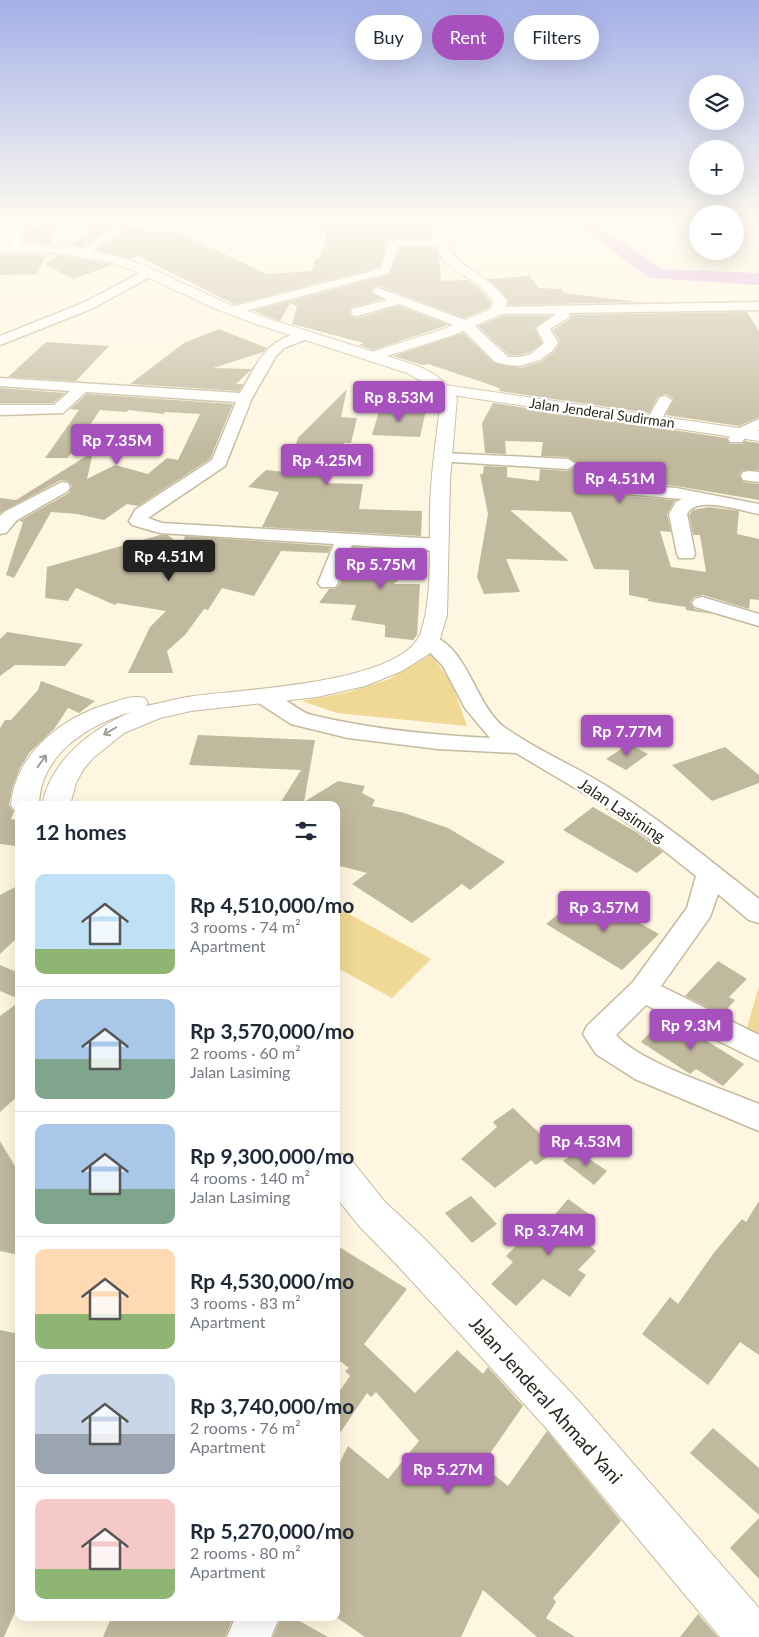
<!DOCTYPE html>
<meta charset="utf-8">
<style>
body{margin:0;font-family:Lato,sans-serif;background:#f2f2f3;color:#1f2937;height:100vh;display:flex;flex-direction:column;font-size:19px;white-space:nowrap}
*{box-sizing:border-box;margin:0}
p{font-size:16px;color:#747a83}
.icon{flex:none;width:28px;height:28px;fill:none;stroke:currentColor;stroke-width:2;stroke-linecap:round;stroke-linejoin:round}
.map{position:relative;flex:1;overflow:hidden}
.sheet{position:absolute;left:15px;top:801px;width:325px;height:820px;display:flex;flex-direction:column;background:#fff;border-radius:10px;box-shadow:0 5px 20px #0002}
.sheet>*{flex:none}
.hud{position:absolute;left:355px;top:15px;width:329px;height:45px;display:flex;gap:10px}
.buttons{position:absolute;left:689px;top:75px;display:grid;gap:10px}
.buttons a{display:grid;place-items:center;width:55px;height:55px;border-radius:50%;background:#fff;box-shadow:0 5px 20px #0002;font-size:25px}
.price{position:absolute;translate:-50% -42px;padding:0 11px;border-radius:5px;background:#a751bf;color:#fff;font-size:16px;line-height:32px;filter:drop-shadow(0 1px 2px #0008)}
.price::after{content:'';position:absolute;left:50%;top:30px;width:15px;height:11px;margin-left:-8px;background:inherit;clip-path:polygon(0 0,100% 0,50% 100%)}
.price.on{background:#222;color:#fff}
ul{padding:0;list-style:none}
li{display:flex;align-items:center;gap:15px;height:125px;padding:0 20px}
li+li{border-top:1px solid #e0e1e3}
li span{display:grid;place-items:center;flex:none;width:140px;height:100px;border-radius:10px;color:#555}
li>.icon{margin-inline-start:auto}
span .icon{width:60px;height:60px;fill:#fffc;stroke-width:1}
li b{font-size:21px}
h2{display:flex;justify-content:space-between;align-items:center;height:60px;padding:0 20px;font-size:21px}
.tag{padding:0 18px;border-radius:22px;background:#fff;box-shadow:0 5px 20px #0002;font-size:18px;line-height:45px}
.tag.on{background:#a751bf;color:#fff}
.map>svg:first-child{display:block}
</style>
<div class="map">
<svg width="759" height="1637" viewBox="0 0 759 1637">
<rect width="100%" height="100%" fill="#fef6e0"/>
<path fill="#f0d995" d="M430 652 453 686 467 726 337 713 302 701 349 692 390 679Z
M336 907 431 959 392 998 336 967Z
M759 986V1042L745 1035Z"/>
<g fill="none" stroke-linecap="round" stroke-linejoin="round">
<path fill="#dcaaea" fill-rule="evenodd" d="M576 224H596L662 269 759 273V285L650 278Z"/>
</g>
<path fill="#c1b99e" d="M316 224H428L431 238H394L387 242 379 267 234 304 138 256 130 259 97 250 124 232 125 228 177 232 267 274 311 271 316 258H320L327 235Z
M58 225 50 244 24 243 23 234 27 226Z
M97 225 114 226 81 247 71 245Z
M400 248H435L439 256 441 281 467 280 482 291 491 302 490 307 465 318 379 286 374 287 370 292 382 299 352 307 349 313 352 317 358 318 399 306 448 325 373 350 359 345 364 343 292 324 297 306 290 303 280 321 253 311 389 275Z
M0 254 46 255 37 274 0 275Z
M58 255 106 263 112 265 73 279 45 264Z
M529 276 539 288 562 289 564 293 639 302 508 305V300L488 279Z
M747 312 759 331V417L739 426 666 415 674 399 666 394 658 396 649 413 499 391 500 389 494 386 428 364 423 365 393 356 463 333 494 363 521 368 541 362 554 352 560 342 553 330 570 319 571 315Z
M502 316H550L534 328 542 343 530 352 520 355H509L478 326Z
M219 329 267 348 263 352 213 368 252 369 236 384H243L239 391 130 384 184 343Z
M46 342 109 346 76 381 8 377Z
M0 388 65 393 53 403H0Z
M347 389 341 417 357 418 351 443H344L342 460 324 483 363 484 359 509 422 511 421 536 262 527 279 492 248 487 266 470 286 472 298 438Z
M87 394 233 404 210 459 138 506 127 504 104 520 77 514 51 512 14 578 6 575 23 522 19 521 69 493 72 486 68 481 61 480 0 513V498L16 500 93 452 87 479 115 465 148 474 167 458 178 460 200 414 165 412 164 414 128 410 127 412 100 410 68 458H45L79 410 70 409Z
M493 403 726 438 730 444H742L745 441 759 443V470H743L739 475 743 482 759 484V500L676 486 619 482 612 484 608 489 613 495 675 500 667 514 671 532 660 531 671 567 706 572 700 535H693L689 515 693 510 709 507 739 511 737 534 759 539V600L750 599 749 609 703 595 694 597 690 602 694 609 713 614 686 610V607L647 601 649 599 629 595V570L594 569 571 512 510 510 569 561 506 559 520 592 484 594 477 577 488 514 480 474H483L484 466 507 467V477L539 481 540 469 568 471 578 465 568 457 541 456 543 442 505 441 506 454 485 453 482 423Z
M380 408 426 410 420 437 372 435Z
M160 535H168L181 546 185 536 331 546 328 553 281 551 254 596 222 588 208 610 204 609 185 635 167 651 173 673H128L150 627 166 611 117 603 115 605 76 588 68 601 45 598 47 567Z
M353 547 425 552 426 555 394 584H420L417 635 413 640 385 637V625L351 620 356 605 319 603 329 589H335L340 584 346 568 356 554 351 553Z
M7 632 83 644 65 666 15 665 0 676V639Z
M41 681 95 701 79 713 68 708 54 729 30 752 20 768 13 786 9 805 14 812 11 819 19 820V837L16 846 0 844V728L5 720H11L38 690Z
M198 735 315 740 304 802 338 781 365 786 362 793 375 800 372 806 404 813 448 828 505 862 470 890 462 884 412 923 352 884 367 873 336 865V805H279L301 770 189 765Z
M629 744 648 754 626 770 606 759Z
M725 747 759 775V783L712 801 672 765Z
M593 807 636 832 663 852 637 873 563 830Z
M19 885V936L0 954V895Z
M575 900 607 919 616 910 659 934 622 970 546 924Z
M718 961 747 979 729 997 735 1000 722 1015 685 996Z
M0 965 19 973V999L0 991Z
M19 1002V1095L0 1112V1016Z
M665 1016 704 1036 702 1038 744 1064 723 1086 696 1069 690 1074 641 1042Z
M513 1108 557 1150 536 1165 531 1160 495 1188 461 1159 497 1127 493 1122Z
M0 1141 19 1173V1255L0 1251Z
M578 1151 607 1171 594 1185 563 1161Z
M471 1196 497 1224 472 1243 445 1213Z
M568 1199 589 1214 581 1223 595 1232 588 1244 596 1251 578 1270 586 1275 570 1297 543 1279 516 1306 491 1284 513 1262 506 1256 529 1233 531 1234 545 1222 547 1224Z
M759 1201V1355L740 1342 708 1385 642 1334 670 1297 678 1304 713 1254 742 1219 746 1222Z
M336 1245 407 1289 364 1344 415 1393 457 1350 483 1374 488 1367 523 1406 482 1465 508 1486 547 1431 621 1521 553 1598 556 1602 546 1618 575 1637H537L483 1590 461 1637H365L336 1617V1470L348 1446 388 1479 419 1441 376 1392 371 1397 367 1393 336 1439V1396L350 1376 345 1371 349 1368 336 1358Z
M0 1330 19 1334V1603L4 1637H0Z
M713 1428 759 1468V1515L690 1453Z
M759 1518V1579L730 1548Z
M698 1614 718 1637H680Z
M111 1618H233L225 1637H103Z
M281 1618H294L328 1637H273Z"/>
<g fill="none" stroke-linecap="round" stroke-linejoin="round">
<defs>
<path id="minor" d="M119 225 123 226V230L86 255H78V251Z
M16 228 21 231 22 248 16 251 10 248 11 231Z
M395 240H438L444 243 438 246H399L389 273 234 314 228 310 230 307 380 269 389 243Z
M148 269 152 270V276L91 309 0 345V336L83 303Z
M378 288 471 322 508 357H520L531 354 544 343 536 328 556 314H499L493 310 495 307 759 302V310L570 313 569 317 550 329 558 343 552 351 540 360 520 366 506 365 495 362 461 328 399 304 357 316 352 315 351 312 352 309 387 300 372 292 374 289Z
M304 331 309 332 311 335 309 338 284 348 276 356 252 398 225 466 148 518 162 523 438 539 444 541 447 545 444 549 438 551 352 545 338 583 335 587H321L318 583 334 544 160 533 132 525 129 521 135 510 212 460 236 402 86 392 63 413 0 415V405H54L70 391 0 386V378L240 393C259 361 264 341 304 331Z
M665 396 672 400 659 424 654 426 649 424 646 421 660 397Z
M759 419V430L747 436 742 442H730L728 439 735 430Z
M443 453 568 459 576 464 568 469 437 461 435 458Z
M749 471 759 472V482L743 480 741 476 743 472Z
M62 482 68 483 70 487 68 491 17 520 6 533 0 534V516L4 512Z
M619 484 676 488 759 504V514C742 511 696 495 687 514L695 554 693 558H679L677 554 669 514 676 502 682 499 613 493 610 489 613 485Z
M702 597 759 614V626L695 607 692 603 695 599Z
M429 635C467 644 475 705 504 727 539 752 580 768 616 792 666 824 712 862 759 899V923L749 920 718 894 710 917 661 986 759 1035V1061L646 1005 616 1035C642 1064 722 1088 759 1104V1131L635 1079 596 1054 583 1034 587 1026 633 982 687 908 696 876 647 837 597 801 516 753 438 749 348 738 291 724 257 702 254 697 257 692C279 687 292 710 312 715 370 729 430 735 490 738L465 708 443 666 419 641 422 637Z
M235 1618H279L271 1637H227Z"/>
<path id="tertiary" d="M430 224H442C451 275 481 264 507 301L504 313 454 335 378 359H368L365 356 368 353 444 329 492 308 493 301C468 265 439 281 430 224Z"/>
<path id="secondary" d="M445 385 759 431V441L439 393 437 390Z"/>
<path id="trunk" d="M0 244 69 247 113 255 141 264 226 303 266 318 409 363C430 370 445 379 457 398L450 480 447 615 439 642 429 654 402 671 365 686 317 697 191 711 160 718 124 733 93 758 83 770 76 783 70 805H42C51 760 90 730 131 712 87 725 40 755 39 805H19V812L15 811 11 805C15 753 64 716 111 703 123 699 133 695 145 698L148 703 146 706C162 703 178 698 194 696 241 689 404 684 421 632 433 596 429 545 430 507 431 471 437 434 441 398L432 387 407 373 256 324 216 309 132 270 106 261 55 253 0 252Z
M336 1152 349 1157 385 1202 426 1240 577 1399 759 1608V1637H720L547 1429 398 1266 359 1226 336 1197Z"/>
</defs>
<use href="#minor" stroke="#c3ba9f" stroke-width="3"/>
<use href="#tertiary" stroke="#c3ba9f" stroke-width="2"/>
<use href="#secondary" stroke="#c3ba9f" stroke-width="2"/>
<use href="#trunk" stroke="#c3ba9f" stroke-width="2"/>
<use href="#minor" fill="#fff" fill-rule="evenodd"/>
<use href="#tertiary" fill="#fff" fill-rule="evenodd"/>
<use href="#secondary" fill="#fff" fill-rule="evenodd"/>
<use href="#trunk" fill="#fff" fill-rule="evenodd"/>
</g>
<defs><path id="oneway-shaft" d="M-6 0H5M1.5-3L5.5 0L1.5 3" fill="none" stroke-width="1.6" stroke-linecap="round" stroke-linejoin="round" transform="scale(1.25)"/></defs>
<g stroke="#9f9e99">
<use href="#oneway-shaft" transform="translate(110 731) rotate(150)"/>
<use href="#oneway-shaft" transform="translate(42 761) rotate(-54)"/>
</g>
<linearGradient id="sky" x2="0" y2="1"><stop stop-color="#a3b0e9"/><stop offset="0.49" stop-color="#fffbf1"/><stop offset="1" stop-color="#fffbf1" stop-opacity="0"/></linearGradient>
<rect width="759" height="453" fill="url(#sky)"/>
<g text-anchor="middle" stroke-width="5" stroke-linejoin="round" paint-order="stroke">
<g font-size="14" fill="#2a271d" stroke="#fff">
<text transform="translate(602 413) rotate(8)" y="5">Jalan Jenderal Sudirman</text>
</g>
<g font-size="16" fill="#2a271d" stroke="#fff">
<text transform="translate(622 810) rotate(34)" y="6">Jalan Lasiming</text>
</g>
<g font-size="19" fill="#2a271d" stroke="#fff">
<text transform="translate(546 1400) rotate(48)" y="7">Jalan Jenderal Ahmad Yani</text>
</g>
</g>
</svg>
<div class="buttons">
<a><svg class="icon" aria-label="layers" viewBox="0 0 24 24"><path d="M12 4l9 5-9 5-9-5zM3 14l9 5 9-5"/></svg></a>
<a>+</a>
<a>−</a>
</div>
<b class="price" style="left:399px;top:423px">Rp 8.53M</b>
<b class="price" style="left:117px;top:466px">Rp 7.35M</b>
<b class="price" style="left:327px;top:486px">Rp 4.25M</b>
<b class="price" style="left:620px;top:504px">Rp 4.51M</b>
<b class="price on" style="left:169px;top:582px">Rp 4.51M</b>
<b class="price" style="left:381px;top:590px">Rp 5.75M</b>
<b class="price" style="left:627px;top:757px">Rp 7.77M</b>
<b class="price" style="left:604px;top:933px">Rp 3.57M</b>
<b class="price" style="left:691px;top:1051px">Rp 9.3M</b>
<b class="price" style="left:586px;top:1167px">Rp 4.53M</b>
<b class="price" style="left:549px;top:1256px">Rp 3.74M</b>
<b class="price" style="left:448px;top:1495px">Rp 5.27M</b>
<div class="hud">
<a class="tag">Buy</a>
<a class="tag on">Rent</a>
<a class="tag">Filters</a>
</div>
<section class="sheet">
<h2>12 homes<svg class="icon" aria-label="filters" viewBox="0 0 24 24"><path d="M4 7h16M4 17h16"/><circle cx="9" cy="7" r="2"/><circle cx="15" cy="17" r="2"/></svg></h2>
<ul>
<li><span style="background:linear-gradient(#bfe0f5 75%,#8fb573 0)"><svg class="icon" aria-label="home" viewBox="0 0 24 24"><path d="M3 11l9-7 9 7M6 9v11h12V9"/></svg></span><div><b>Rp 4,510,000/mo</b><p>3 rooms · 74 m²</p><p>Apartment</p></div></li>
<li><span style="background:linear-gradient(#a9c7e8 60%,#7fa58c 0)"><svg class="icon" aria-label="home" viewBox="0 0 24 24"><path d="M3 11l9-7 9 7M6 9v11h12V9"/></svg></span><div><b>Rp 3,570,000/mo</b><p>2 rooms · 60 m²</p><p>Jalan Lasiming</p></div></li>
<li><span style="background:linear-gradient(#a9c7e8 65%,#7fa58c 0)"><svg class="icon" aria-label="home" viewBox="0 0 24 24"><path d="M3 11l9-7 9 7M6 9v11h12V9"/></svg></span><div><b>Rp 9,300,000/mo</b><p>4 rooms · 140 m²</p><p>Jalan Lasiming</p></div></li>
<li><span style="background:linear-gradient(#ffd9b3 65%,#8fb573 0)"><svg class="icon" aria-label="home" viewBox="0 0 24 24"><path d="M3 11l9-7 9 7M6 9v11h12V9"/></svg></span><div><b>Rp 4,530,000/mo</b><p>3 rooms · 83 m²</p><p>Apartment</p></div></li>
<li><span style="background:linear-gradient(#c9d6e8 60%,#9aa5b1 0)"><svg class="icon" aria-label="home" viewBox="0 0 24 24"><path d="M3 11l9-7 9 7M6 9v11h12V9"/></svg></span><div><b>Rp 3,740,000/mo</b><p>2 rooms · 76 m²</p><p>Apartment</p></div></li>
<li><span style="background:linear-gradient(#f6c9c9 70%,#8fb573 0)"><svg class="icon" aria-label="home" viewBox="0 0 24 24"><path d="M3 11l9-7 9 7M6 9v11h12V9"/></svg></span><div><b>Rp 5,270,000/mo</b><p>2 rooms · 80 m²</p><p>Apartment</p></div></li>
</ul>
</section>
</div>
